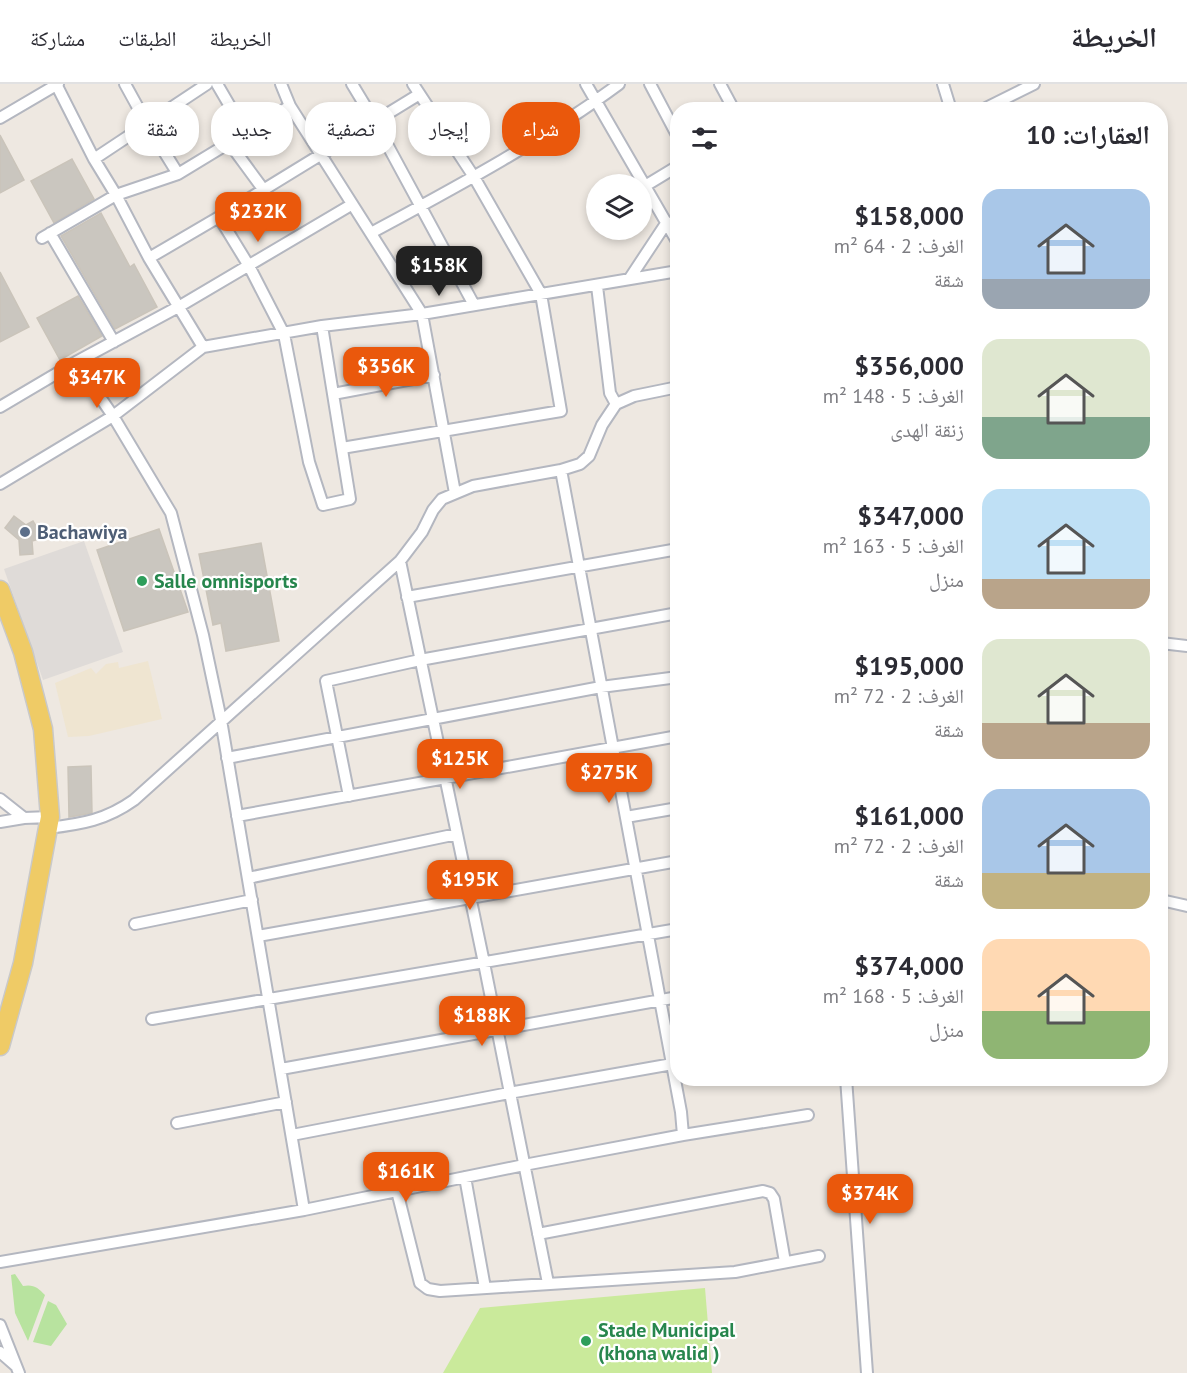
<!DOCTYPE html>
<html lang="ar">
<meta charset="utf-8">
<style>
body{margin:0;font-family:"PT Sans","Noto Naskh Arabic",sans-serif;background:#f7f7f7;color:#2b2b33;direction:rtl;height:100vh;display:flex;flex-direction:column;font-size:22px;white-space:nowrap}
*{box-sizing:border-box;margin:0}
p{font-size:20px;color:#7c7c81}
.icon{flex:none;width:33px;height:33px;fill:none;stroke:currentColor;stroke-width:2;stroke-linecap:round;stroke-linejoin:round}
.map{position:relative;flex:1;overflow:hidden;direction:ltr}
.details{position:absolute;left:670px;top:18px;width:498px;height:984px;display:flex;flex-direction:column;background:#fff;border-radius:24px;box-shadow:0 3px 9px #0003;direction:rtl}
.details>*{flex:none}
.top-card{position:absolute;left:18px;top:18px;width:562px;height:54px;direction:rtl;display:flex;gap:12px}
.tools{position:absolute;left:586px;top:90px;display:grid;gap:12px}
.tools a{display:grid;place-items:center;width:66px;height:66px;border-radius:50%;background:#fff;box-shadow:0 3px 9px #0003;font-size:30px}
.price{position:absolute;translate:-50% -51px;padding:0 14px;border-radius:12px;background:#ea580c;color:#fff;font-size:20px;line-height:39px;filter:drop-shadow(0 2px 3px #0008)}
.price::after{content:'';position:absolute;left:50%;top:36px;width:18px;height:14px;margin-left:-9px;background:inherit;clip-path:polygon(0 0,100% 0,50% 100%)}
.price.current{background:#222;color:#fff}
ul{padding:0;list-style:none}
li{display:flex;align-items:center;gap:18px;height:150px;padding:0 18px}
li span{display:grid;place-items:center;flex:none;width:168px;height:120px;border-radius:18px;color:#555}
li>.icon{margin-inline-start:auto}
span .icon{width:72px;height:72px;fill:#fffc;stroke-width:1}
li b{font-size:26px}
h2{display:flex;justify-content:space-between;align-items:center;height:72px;padding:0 18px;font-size:26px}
.chip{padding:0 21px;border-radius:24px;background:#fff;box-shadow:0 3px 9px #0003;font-size:21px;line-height:54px}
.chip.current{background:#ea580c;color:#fff}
header{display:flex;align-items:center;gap:36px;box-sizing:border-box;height:84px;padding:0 30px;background:#fff;border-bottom:2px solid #e1e1e2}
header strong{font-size:28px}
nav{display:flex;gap:33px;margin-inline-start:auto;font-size:21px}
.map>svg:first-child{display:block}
</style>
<header>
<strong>الخريطة</strong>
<nav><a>الخريطة</a><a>الطبقات</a><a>مشاركة</a></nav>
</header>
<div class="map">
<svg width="1187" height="1289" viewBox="0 0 1187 1289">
<rect width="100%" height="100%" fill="#eee8e1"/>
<path fill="#efe5d1" d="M148 577 162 635 89 652 68 653 55 599 91 584 96 590 106 580 118 578 119 584Z"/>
<path fill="#b8e39f" d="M15 1190 23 1202C34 1200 38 1204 45 1211L28 1257 15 1229 11 1191Z
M48 1217 56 1221 67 1240 51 1262 33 1258Z"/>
<path fill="#caea9b" d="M705 1204 712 1289H443L480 1224Z"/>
<path fill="#dfdbd8" d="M84 457 123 568 43 596 4 485Z"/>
<path fill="#cac6bf" stroke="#cac4ba" stroke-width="1.5" d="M0 51 24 96 0 109Z
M72 75 94 115 54 139 31 97Z
M101 129 130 183 134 180 157 223 115 245 61 152Z
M0 188 29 243 0 258Z
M78 212 102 252 60 276 37 234Z
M14 432 26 441 33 437 43 454 32 457 33 470 20 471 19 456 5 444Z
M159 445 188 528 124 547 97 466Z
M261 459 279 557 226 567 221 539 213 541 199 470Z
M91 682 92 729 69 733 68 683Z"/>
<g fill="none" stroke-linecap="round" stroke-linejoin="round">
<defs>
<path id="street" d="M56 0 94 75 116 111 149 174 203 263
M125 0 147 40 178 90
M217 0 245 48
M281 0 290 22 422 230 455 409
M352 0 375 38 474 221
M586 0 678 159
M650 0 678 53
M720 0 734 26
M943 0 951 26
M982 26 1034 0
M0 34 58 0
M230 60 263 105
M94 75 207 0
M645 102 678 82
M219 133 249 182 284 250 309 378 323 421 350 415 322 242
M50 149 114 258
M371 149C456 103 542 57 619 0
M42 154 116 111 178 90 290 22
M149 174 219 133 418 11
M630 194 667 138
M597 202 610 309 616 320
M76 278 113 332 171 429 203 551 221 636 304 1126
M333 310 434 291
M0 323 76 278 180 222 351 121
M342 364 561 327 541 210 474 93 413 0
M561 386 681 1028 683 1051
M0 400 113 332 203 263 322 242 422 230 678 187
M400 477 484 879 548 1199
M407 513 678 465
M1161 559 1187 562
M227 674 601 603 678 593
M349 712 326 597 420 576 678 529
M0 715 24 734
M237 732 678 652
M626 733 678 724
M0 738 24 734 50 733
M48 744C82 740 106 736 134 716L400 477 422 448 433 426 442 415 473 402 561 386 580 380 589 372 602 341 616 320 634 312 678 303
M248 794 457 750
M1161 816 1187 822
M135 840 252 816
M258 852 678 777
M152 935 678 845
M281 985 678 913
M846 994 867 1289
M177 1039 286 1018
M292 1051 509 1009 678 979
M465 1093 485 1204
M397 1107 420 1199 428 1205 440 1207 735 1188 819 1172
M538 1150 763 1107 770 1109 774 1115 785 1178
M0 1178 304 1126 524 1081 683 1051 808 1031
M0 1241 19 1289
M0 1268 16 1282"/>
<path id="primary" d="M0 506 23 568 43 645 50 733 23 879 0 962"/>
</defs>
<use href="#street" stroke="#b4b7c0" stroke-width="14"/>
<use href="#primary" stroke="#c9c9c9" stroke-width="21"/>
<use href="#street" stroke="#fff" stroke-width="10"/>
<use href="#primary" stroke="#efcb66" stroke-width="18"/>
</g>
<circle fill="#5c6f8a" stroke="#fff" stroke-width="2" cx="25" cy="448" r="6"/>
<g fill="#2e9e5b" stroke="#fff" stroke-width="2">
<circle cx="142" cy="497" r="6"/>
<circle cx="586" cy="1257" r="6"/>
</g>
<g text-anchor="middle" stroke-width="4.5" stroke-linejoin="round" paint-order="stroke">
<g font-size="20" font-weight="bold" fill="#4e5e75" stroke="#fff" text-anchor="start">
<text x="37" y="455">Bachawiya</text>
</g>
<g font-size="20" font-weight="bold" fill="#27864d" stroke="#fff" text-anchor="start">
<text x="154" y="504">Salle omnisports</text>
<text x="598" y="1253">Stade Municipal<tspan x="598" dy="23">(khona walid )</tspan></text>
</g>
</g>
</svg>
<div class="tools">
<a><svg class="icon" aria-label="layers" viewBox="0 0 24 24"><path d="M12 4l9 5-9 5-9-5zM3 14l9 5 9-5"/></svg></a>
</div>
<b class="price" style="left:258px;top:159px">$232K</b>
<b class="price current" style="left:439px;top:213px">$158K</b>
<b class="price" style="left:386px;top:314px">$356K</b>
<b class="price" style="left:97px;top:325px">$347K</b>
<b class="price" style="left:460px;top:706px">$125K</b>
<b class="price" style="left:609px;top:720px">$275K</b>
<b class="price" style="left:470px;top:827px">$195K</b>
<b class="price" style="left:482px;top:963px">$188K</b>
<b class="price" style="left:406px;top:1119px">$161K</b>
<b class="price" style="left:870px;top:1141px">$374K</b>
<div class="top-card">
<a class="chip current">شراء</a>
<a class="chip">إيجار</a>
<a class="chip">تصفية</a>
<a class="chip">جديد</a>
<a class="chip">شقة</a>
</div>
<section class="details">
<h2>العقارات: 10<svg class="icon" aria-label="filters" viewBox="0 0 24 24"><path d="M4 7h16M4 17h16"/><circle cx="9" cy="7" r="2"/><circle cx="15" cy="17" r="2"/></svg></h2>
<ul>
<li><span style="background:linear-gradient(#a9c7e8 75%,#9aa5b1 0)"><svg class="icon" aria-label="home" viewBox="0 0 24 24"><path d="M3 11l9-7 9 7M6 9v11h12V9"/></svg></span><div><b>$158,000</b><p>الغرف: 2 · 64 m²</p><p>شقة</p></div></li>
<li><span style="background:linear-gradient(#dfe7d0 65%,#7fa58c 0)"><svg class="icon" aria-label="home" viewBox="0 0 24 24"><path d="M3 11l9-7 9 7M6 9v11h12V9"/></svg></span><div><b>$356,000</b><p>الغرف: 5 · 148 m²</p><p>زنقة الهدى</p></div></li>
<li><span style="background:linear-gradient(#bfe0f5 75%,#b9a48a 0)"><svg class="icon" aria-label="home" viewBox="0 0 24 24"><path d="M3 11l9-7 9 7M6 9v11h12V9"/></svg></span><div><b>$347,000</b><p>الغرف: 5 · 163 m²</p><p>منزل</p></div></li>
<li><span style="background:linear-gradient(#dfe7d0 70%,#b9a48a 0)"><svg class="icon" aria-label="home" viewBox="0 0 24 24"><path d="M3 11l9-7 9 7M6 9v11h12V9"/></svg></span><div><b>$195,000</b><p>الغرف: 2 · 72 m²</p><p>شقة</p></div></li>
<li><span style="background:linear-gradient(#a9c7e8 70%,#c2b280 0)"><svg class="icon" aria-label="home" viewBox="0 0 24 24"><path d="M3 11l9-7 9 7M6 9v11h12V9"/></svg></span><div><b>$161,000</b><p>الغرف: 2 · 72 m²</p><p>شقة</p></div></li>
<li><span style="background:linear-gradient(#ffd9b3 60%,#8fb573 0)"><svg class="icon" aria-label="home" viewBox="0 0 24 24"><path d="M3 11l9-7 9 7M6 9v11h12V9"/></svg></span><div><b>$374,000</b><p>الغرف: 5 · 168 m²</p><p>منزل</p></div></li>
</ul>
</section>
</div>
